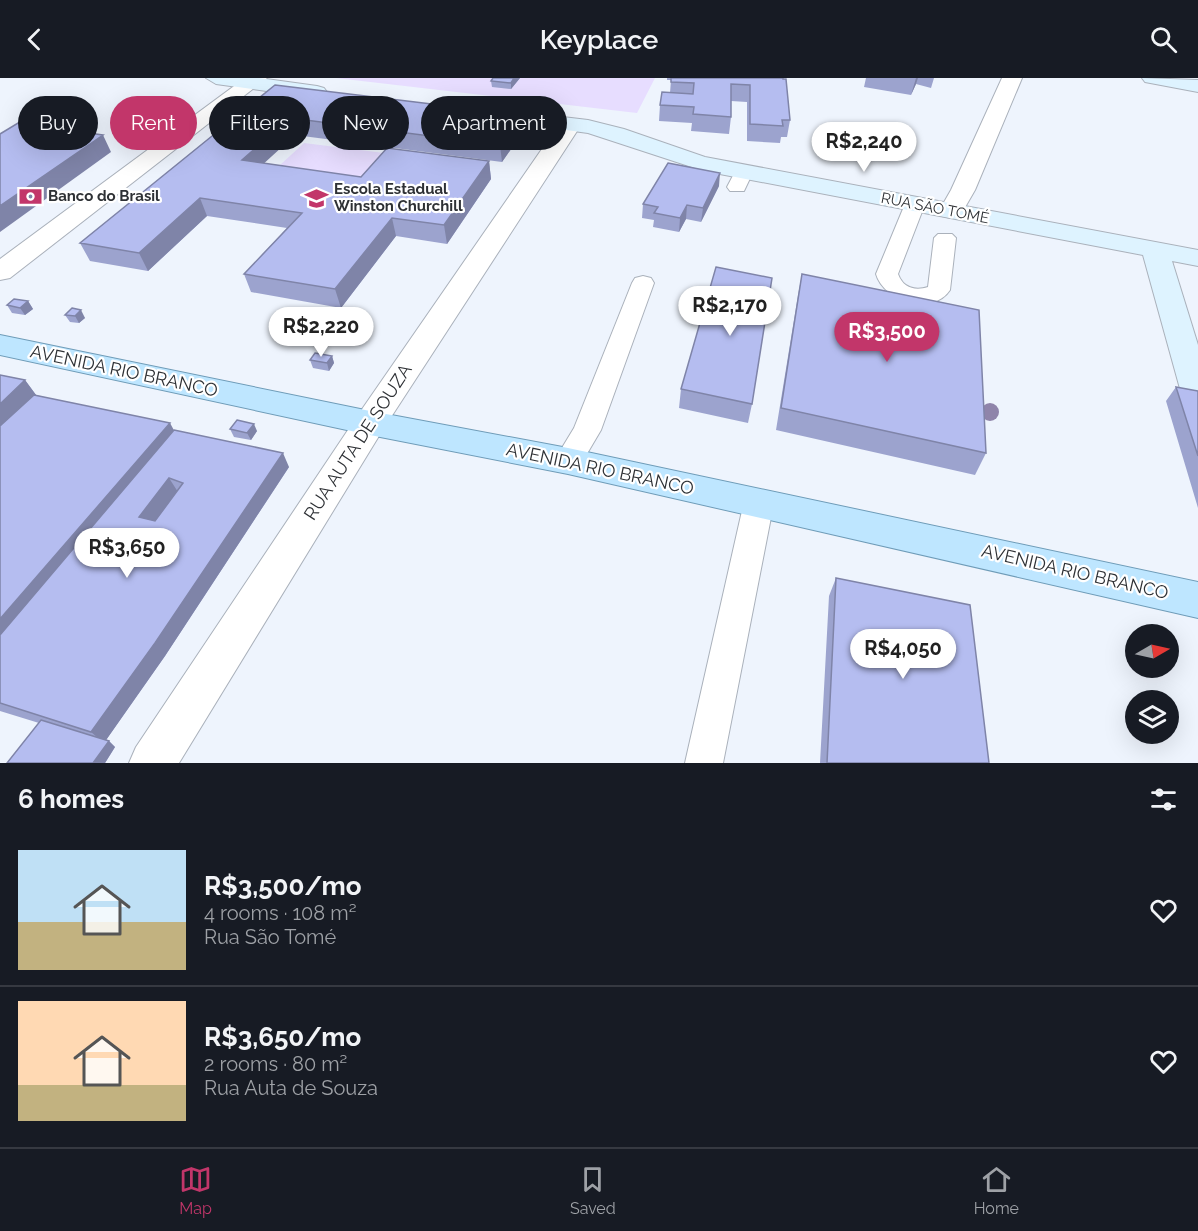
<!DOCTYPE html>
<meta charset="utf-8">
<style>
body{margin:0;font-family:Raleway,sans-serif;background:#20242c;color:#f1f3f6;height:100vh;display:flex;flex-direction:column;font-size:22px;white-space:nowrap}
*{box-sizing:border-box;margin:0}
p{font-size:20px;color:#9ea1a6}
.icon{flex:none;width:33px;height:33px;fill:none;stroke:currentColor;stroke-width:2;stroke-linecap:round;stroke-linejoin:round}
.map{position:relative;height:685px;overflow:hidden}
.side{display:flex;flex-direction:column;background:#171b24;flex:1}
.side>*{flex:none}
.top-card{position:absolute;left:18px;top:18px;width:600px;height:54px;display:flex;gap:12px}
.needle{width:39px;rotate:81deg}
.tools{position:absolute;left:1125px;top:546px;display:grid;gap:12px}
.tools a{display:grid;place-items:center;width:54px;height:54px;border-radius:50%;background:#171b24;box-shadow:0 6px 24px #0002;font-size:30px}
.price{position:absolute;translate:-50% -51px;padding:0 14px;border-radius:21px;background:#fff;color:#222;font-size:20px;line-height:39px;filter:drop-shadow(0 2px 3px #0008)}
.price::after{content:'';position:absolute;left:50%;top:36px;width:18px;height:14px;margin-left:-9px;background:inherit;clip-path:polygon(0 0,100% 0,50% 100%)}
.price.active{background:#c2366a;color:#fff}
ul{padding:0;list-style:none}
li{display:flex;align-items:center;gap:18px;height:150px;padding:0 18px}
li+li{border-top:2px solid #363941}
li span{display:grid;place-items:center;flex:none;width:168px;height:120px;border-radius:0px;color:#555}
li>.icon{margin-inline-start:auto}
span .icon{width:72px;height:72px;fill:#fffc;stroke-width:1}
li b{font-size:26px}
h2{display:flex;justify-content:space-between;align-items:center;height:72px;padding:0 18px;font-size:26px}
.chip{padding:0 21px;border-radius:27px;background:#171b24;box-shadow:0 6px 24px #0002;font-size:21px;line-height:54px}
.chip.active{background:#c2366a;color:#fff}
header{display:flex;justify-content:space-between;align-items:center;height:78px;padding:0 18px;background:#171b24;font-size:27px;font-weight:600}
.tabs{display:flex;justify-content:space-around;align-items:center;height:84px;border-top:2px solid #363941;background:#171b24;font-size:16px;color:#9ea1a6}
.tabs a{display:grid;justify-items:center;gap:3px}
.tabs .active{color:#c2366a}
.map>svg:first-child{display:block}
</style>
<header><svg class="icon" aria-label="back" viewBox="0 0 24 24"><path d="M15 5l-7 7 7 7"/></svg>Keyplace<svg class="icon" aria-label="search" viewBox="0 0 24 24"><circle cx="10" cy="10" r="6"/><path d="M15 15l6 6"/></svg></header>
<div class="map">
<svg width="1198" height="685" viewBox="0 0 1198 685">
<rect width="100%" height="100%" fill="#eef4fd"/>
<path fill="#e7ddff" d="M336 0H655L637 35Z
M304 65 392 76 360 112 267 99Z"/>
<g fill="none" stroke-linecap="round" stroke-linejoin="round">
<defs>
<path id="lane" d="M744 88 753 94 744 113H730L727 109 737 90Z
M915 120 922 122 925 126 898 196C903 210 915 213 928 209L934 160 938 156H952L956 160 950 212C933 238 884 224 876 196L905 126 908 122Z
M643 198 651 200 654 205 601 352 578 391 568 394 558 391 554 383 574 350 632 205 635 200Z
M759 412 769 416 774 424 723 685H685L744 424 749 416Z"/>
<path id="street" d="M245 0H267L10 200 0 202V181Z
M1002 0H1022L975 112 960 138 951 140 942 138 939 133 951 112Z
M570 41 578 42 581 47 382 353 179 685H129L136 669 358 337 562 42Z"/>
<path id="secondary" d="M206 0H259L317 8 324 10 327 14 324 18 317 20 216 6Z
M1142 0 1198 2V14L1145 4Z
M478 29 588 42 624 51 705 79 1198 172V188L1172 183 1198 267V329L1187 326 1182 318 1143 177 704 93 588 55 471 39 468 35 471 31Z"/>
<path id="primary" d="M0 257 370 333 568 370 1198 504V540L568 396 370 357 0 277Z"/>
</defs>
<use href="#lane" stroke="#aab1bb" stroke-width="2"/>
<use href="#street" stroke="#aab1bb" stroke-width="2"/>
<use href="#secondary" stroke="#aab1bb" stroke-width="2"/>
<use href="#primary" stroke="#6f9cb8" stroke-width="2"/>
<use href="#lane" fill="#fff" fill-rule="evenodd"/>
<use href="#street" fill="#fff" fill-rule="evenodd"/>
<use href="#secondary" fill="#def3ff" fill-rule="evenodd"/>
<use href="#primary" fill="#bee6ff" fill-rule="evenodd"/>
</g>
<circle fill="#8f84aa" cx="990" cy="334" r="9"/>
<path fill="#9ca3ce" d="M493 0H520L511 11 492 9 491 3Z
M667 0H783L790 42 787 59H781L780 65 747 63V24L731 23V39L729 56 691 53 692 45 659 43 660 27 670 15 671 2H667Z
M866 0H934L931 10 916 6 911 17 864 9Z
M275 7 523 54 502 84 295 57 263 85 361 99 489 83 491 101 447 166 396 158 341 230 251 214 244 196 287 150 207 138 148 193 90 183 80 165Z
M719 108 701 144 686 141 679 154 653 149 654 142 642 140 643 126Z
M802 196 986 375 975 397 776 352 798 217Z
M28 223 33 231 25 237 12 235 7 227Z
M72 230 85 240 79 245 70 244 65 237Z
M332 278 334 285 329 293 313 290 310 282Z
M0 297 25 302 36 317 174 352 289 389 165 578 106 662 109 663 115 669 105 685H7L39 645 0 633Z
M1176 309 1198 313V430L1166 323Z
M681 311 752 326 748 345 679 330Z
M230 351 257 353 251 362 234 359Z
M836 500 989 685H820L829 518Z"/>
<path fill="#7f84a8" d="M514 0H520L511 11V5Z
M916 0H918L916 6 911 17Z
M522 37 523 54 502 84 500 67Z
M290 40 295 57 248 100 242 82Z
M103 57 111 74 0 154V128Z
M489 83 491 101 447 166 444 147Z
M720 95 719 108 701 144 703 130Z
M200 120 207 138 148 193 139 175Z
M687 127 686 141 679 154 680 140Z
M392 140 396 158 341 230 335 211Z
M28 223 33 231 25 237 20 230Z
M81 232 85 240 79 245 75 238Z
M332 278 334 285 329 293 327 285Z
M25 302 39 321 0 359V326Z
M170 345 182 367 0 586V541Z
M254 346 257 353 251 362 247 355Z
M283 375 289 389 165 578 104 665 91 654Z
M169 400 178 414 149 453 139 439Z
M109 663 115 669 105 685H93Z"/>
<path fill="#b5bdf0" stroke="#7f84a8" stroke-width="1.5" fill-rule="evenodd" d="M493 0H514L511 5 491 3Z
M671 0H783V1H786L790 42H782L783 48 750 46V7L731 6V39L693 36 694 29 660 27 662 14 693 16 694 5 671 4Z
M275 7 522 37 500 67 290 40 242 82 361 99 387 70 489 83 444 147 392 140 335 211 244 196 302 135 200 120 139 175 80 165Z
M18 45 103 57 0 128V56Z
M668 85 720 95 703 130 687 127 680 140 654 135 658 129 643 126Z
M716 189 772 200 752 326 681 311Z
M802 196 979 232 986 375 781 330Z
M14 221 28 223 20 230 7 227Z
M72 230 81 232 75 238 65 237Z
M315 275 332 278 327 285 310 282Z
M0 297 25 302 0 326Z
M1176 309 1198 313V378Z
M34 317 170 345 0 541V348Z
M237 342 254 346 247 355 230 351Z
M174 352 283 375 155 565 91 654 0 625V557ZM169 400 183 405 155 443 139 439Z
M836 500 970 527 989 685H827Z
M41 642 109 663 93 685H7Z"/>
<defs>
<symbol id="bank-bare" viewBox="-9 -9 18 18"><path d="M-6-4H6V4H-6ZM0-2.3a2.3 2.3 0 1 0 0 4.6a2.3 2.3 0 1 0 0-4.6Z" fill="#c2366a" stroke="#fff" stroke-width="2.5" paint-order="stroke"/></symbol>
<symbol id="school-bare" viewBox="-9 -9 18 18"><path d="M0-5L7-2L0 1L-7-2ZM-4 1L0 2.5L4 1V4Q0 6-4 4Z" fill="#c2366a" stroke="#fff" stroke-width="2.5" paint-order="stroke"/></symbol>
</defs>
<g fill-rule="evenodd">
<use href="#bank-bare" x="14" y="102" width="33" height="33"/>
<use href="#school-bare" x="300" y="104" width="33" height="33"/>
</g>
<g text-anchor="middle" stroke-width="4.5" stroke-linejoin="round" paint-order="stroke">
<g font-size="15" font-weight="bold" fill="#2e3135" stroke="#fff" text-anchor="start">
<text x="334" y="116">Escola Estadual<tspan x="334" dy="17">Winston Churchill</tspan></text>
<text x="48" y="123">Banco do Brasil</text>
</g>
<g font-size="15" fill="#2e3135" stroke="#fff">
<text transform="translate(935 130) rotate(11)" y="5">RUA SÃO TOMÉ</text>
</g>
<g font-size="18" fill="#2e3135" stroke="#fff">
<text transform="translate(124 293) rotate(12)" y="6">AVENIDA RIO BRANCO</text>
<text transform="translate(358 364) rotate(-57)" y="6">RUA AUTA DE SOUZA</text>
<text transform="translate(600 391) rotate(12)" y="6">AVENIDA RIO BRANCO</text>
<text transform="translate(1075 494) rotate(13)" y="6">AVENIDA RIO BRANCO</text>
</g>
</g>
</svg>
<div class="tools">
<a><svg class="needle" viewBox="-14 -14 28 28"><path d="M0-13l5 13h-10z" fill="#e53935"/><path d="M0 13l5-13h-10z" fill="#9ea1a6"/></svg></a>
<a><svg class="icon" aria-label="layers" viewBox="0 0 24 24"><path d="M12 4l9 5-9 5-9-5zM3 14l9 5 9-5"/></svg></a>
</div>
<b class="price" style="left:864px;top:95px">R$2,240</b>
<b class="price" style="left:730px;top:259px">R$2,170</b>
<b class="price" style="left:321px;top:280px">R$2,220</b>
<b class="price active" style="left:887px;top:285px">R$3,500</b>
<b class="price" style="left:127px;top:501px">R$3,650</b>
<b class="price" style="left:903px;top:602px">R$4,050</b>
<div class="top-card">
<a class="chip">Buy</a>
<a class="chip active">Rent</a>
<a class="chip">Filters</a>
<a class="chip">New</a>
<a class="chip">Apartment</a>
</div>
</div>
<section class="side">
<h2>6 homes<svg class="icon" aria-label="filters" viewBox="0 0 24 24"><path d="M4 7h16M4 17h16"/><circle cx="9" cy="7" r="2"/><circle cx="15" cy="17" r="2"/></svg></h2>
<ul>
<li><span style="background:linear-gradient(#bfe0f5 60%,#c2b280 0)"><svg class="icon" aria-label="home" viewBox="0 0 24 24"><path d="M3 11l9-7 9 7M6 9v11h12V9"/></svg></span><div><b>R$3,500/mo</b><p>4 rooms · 108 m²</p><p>Rua São Tomé</p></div><svg class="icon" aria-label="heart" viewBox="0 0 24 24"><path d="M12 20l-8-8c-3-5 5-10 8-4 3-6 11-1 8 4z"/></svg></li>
<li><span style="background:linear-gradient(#ffd9b3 70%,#c2b280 0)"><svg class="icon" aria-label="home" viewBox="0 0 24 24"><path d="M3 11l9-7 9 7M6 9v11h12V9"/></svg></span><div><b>R$3,650/mo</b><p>2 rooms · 80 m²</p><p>Rua Auta de Souza</p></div><svg class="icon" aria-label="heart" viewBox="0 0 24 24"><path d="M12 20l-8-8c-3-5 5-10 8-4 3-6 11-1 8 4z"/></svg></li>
</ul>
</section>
<nav class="tabs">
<a class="active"><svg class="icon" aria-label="map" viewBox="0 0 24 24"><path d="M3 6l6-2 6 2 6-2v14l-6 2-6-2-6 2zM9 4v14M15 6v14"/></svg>Map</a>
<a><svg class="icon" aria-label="saved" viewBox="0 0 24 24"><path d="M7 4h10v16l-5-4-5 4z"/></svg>Saved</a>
<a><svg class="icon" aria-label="home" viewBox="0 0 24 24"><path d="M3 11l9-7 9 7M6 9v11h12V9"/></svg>Home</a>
</nav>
